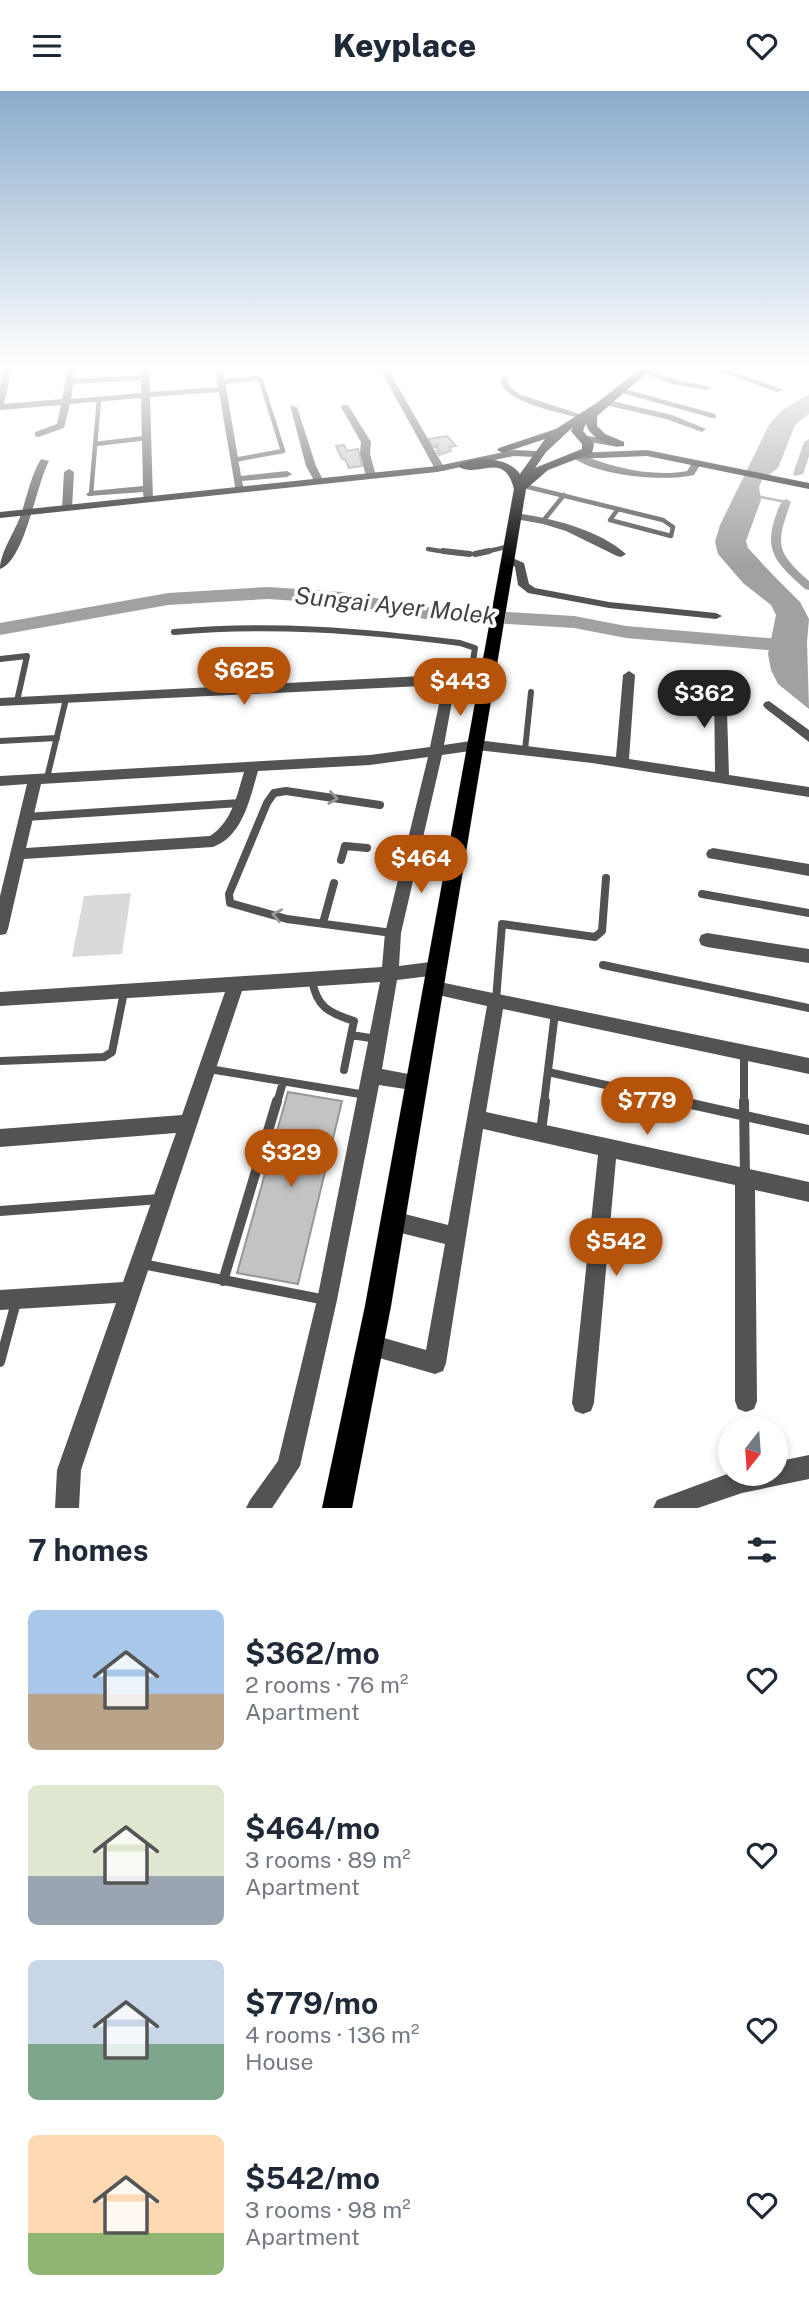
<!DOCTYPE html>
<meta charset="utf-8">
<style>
body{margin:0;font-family:"Public Sans",sans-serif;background:#f2f2f3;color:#1f2937;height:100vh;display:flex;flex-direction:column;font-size:26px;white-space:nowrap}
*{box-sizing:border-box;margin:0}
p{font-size:23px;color:#747a83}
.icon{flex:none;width:38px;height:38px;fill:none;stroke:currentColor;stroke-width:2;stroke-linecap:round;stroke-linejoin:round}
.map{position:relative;height:1417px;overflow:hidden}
.details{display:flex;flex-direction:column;background:#fff;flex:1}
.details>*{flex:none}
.needle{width:46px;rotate:197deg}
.fabs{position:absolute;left:718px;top:1325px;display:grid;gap:14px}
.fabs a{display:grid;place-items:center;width:70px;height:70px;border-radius:50%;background:#fff;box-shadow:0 4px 10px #0003;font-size:35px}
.price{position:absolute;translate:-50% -60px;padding:0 16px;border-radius:24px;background:#b45309;color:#fff;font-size:23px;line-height:46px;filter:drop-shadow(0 2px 4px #0008)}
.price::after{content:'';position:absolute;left:50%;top:42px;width:21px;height:16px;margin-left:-10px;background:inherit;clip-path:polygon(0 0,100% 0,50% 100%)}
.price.current{background:#222;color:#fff}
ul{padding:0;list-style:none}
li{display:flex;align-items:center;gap:21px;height:175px;padding:0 28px}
li span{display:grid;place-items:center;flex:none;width:196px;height:140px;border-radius:10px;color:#555}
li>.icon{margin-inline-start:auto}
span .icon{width:84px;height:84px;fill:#fffc;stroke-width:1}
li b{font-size:30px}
h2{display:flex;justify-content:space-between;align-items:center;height:84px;padding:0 28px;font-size:30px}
header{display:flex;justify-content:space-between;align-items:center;height:91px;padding:0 28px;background:#fff;font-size:32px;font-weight:800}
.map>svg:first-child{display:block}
</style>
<header><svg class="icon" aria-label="menu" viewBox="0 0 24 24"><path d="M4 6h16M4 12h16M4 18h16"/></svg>Keyplace<svg class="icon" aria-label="heart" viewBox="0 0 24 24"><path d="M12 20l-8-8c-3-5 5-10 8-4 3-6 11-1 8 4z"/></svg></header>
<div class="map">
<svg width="809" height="1417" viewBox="0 0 809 1417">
<rect width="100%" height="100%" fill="#fff"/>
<path fill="#dadada" d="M131 802 122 863 72 866 84 805Z"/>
<path fill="#a1a1a1" d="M809 303V323L795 334 778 377 762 389 759 396 761 409 746 450 748 457 772 483 800 511 809 528 807 551 809 618 778 593 771 579 768 563 776 524 771 514 743 492 718 463 715 451 720 434 769 334 781 320Z"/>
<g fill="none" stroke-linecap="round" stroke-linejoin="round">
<path stroke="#a1a1a1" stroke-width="2.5" d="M756 405 786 411"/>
<path fill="#a1a1a1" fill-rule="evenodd" d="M809 348V365L803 383 795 385 793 383 804 351Z
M786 408 791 411C776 453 775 460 809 490V499L805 498C780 475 763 463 775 427 778 419 779 412 786 408Z"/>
<path fill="#a1a1a1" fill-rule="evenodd" d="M268 496 342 501 425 516 574 525 626 535 791 549 798 550 801 555 798 560 791 561 626 547 574 537 425 528 342 513 268 508 168 514 0 544V532L168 502Z"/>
</g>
<path fill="#c3c3c3" stroke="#979797" stroke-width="2" d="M447 345 456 355 449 356 451 360 439 364 437 360H440L439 358 434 356 438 355 437 353 432 354 428 348Z
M344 354 347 360 358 358 362 375 349 377 345 368H342L336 355Z
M288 1001 342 1010 298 1193 237 1182Z"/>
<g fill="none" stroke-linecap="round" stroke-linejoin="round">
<defs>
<path id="primary" d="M640 278H651L597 325V335L605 343 624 351V355C611 357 588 346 586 332L583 340 594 353 592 362 548 379 526 398 391 1215 352 1417H322L365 1215 514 398C504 358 477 389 458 375 473 364 509 366 520 383L545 348 503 362 497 359 499 357 556 338 598 311ZM573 336 571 340 582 353V358L535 377 546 361Z"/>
</defs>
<use href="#primary" stroke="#dbdbdb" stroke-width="1"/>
<path stroke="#535353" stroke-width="4.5" d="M222 291 257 287 261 290 283 360 234 369
M619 299 714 325
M95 353 146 347
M524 395 618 418
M91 403 99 308
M618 418 663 429 673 436 671 445 610 429Z
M543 430 564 404
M428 458 440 460
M443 460 457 462
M481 462 510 455"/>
<path stroke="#535353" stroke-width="6" d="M443 460 470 463
M475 463 489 460
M174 541C270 532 364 540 460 552L475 557 470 589
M0 568 27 565 17 610
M0 650 57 647
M525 659 531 601
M47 687 66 608
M284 700H288"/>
<path stroke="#535353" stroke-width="8" d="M380 714 286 700 274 702 267 712 229 803 230 812 287 828 392 842
M26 726 240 712
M341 769 345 755 367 757
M702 803 809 822
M323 832 334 792
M603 874 809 917
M312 888C316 916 329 922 354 930L351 944 377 948
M496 909 502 833 595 846 602 840 606 787
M744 962V1012
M0 970 104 966 112 961 124 901
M209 978 366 1004
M344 979 351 944
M548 981 686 1012
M277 1012 283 991
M544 1012 555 922"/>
<path stroke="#535353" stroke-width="10" d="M678 1010 809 1039
M744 1010 745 1087
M541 1040 545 1010
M0 1120 160 1108
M142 1173 326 1209
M223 1190 277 1010
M0 1271 16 1211"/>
<path fill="#535353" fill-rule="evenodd" d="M4 278H12L4 313 62 308 68 278H76L74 288 141 284V278H149L150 301 218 296 215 278H223L241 385 287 380 292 383 287 386 242 390 244 399 236 401 219 301 150 306 153 409 144 411 143 401 88 405 86 403 91 400 143 395 141 307 70 313 64 337 38 346 35 345V341L57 333 61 314 0 319V295ZM141 289V302L71 308 73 293Z
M380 278H388L445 378 443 380 435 378Z
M641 278H648L677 289 711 296 707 299 672 293 641 281Z
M715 278H726L784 299 777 301Z
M500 286H506L511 297 519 303 585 325 578 327C556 320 501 312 500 286Z
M604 308 672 324 706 338 702 341 666 328 601 313V309Z
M290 314 297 316 316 375 324 391 322 393H316L306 375Z
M342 314H348L371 351 370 363 376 385 374 387 366 385 360 363 361 351 341 316Z
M576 362C609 375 651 387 687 380L694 369 702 371 694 384C663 391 600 385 573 367L571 365Z
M41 368 49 370C36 394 25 469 0 478 0 462 14 442 20 426 27 407 30 386 41 368Z
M69 378 74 381 72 417 67 420 62 417 64 381Z
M514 422C549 426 600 439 626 463L621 466 617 465 566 440 543 433 510 427V423Z
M508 465 524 472 529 493 535 497 609 511 716 522 722 525 716 528 609 517 528 502 518 494 515 476 503 468Z
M629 580 635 584 629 668 715 681 714 590 720 586 726 590 729 684 809 696V706L592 672 477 659 442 664 401 842 399 875 438 870 444 872 446 877 444 882 438 884 397 889 382 978 424 986 427 992 424 998 418 1000 379 994 337 1209 300 1375 272 1417H246L250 1409 278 1370 317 1209 380 891 242 900 81 1379 79 1417H55L57 1379 116 1212 0 1219V1199L123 1191 176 1042 0 1056V1038L182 1024 225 901 0 915V901L382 876 385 842 428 666 370 674 258 680C250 707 243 745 213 756L24 768 8 838 6 843 0 844V805L27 693 0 695V685L370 664 430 656 443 594 0 615V607L422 585 450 584 488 587 492 588 494 591 492 594H455L444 654 477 649 616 666 623 584ZM244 681C237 704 232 731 210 745L26 757 41 693Z
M769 610 809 639V651L765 617 763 614 765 611Z
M713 757 809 773V785L708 767 706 763 708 759Z
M707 842 809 858V872L707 856 701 854 699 849 701 844Z
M435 890 809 967V983L503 918 486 1021 809 1091V1111L755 1099 757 1310 754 1318 746 1321 738 1318 735 1310V1094L616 1068 594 1312 591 1320 583 1323 575 1320 572 1312 598 1064 483 1038 446 1272 443 1280 435 1283 362 1262 359 1254 362 1246 370 1243 426 1259 445 1153 393 1140 386 1137 383 1130 386 1123 393 1120 448 1134 487 915 429 902 427 897 429 892Z
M809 1364V1388L742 1402 698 1417H653L657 1409 730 1382H775V1371Z"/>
<path fill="#202020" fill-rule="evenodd" d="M582 344 618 350 623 353 618 356 579 349 577 347Z
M514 359 536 360 541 363 536 366 514 365 437 381 0 427V421L437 375Z
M647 359 809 392V398L647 365 576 368 571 365 576 362Z"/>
<use href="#primary" fill="#000" fill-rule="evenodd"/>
</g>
<defs><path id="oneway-chevron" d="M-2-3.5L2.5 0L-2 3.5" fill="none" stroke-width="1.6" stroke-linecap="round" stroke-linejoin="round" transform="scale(1.75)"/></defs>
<g stroke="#989898">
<use href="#oneway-chevron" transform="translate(333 707) rotate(8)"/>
<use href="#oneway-chevron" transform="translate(277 824) rotate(-169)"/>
</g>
<linearGradient id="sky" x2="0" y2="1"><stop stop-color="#8baccc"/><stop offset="0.58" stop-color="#fff"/><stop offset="1" stop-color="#fff" stop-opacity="0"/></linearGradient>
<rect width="809" height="476" fill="url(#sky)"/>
<g text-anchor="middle" stroke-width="7" stroke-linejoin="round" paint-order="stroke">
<g font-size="24" font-style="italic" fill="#424242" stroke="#fff">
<text transform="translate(395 515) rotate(6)" y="8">Sungai Ayer Molek</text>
</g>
</g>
</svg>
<div class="fabs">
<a><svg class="needle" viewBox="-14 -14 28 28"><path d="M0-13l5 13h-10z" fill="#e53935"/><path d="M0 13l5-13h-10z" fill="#747a83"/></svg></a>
</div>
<b class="price" style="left:244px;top:616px">$625</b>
<b class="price" style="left:460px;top:627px">$443</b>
<b class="price current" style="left:704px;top:639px">$362</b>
<b class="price" style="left:421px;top:804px">$464</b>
<b class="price" style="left:647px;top:1046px">$779</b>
<b class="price" style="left:291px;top:1098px">$329</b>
<b class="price" style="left:616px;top:1187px">$542</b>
</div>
<section class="details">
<h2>7 homes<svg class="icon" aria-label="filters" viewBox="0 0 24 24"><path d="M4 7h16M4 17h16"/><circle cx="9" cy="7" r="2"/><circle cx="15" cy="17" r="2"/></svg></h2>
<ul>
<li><span style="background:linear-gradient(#a9c7e8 60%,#b9a48a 0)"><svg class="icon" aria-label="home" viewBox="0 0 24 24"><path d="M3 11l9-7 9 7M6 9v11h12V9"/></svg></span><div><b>$362/mo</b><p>2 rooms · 76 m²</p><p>Apartment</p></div><svg class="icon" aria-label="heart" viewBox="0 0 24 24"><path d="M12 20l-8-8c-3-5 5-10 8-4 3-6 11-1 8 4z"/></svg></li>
<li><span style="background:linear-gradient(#dfe7d0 65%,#9aa5b1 0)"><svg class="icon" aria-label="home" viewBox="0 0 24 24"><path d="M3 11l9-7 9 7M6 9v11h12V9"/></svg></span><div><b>$464/mo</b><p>3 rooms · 89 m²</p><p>Apartment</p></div><svg class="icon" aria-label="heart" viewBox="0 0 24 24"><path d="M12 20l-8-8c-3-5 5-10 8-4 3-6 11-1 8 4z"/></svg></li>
<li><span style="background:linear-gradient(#c9d6e8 60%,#7fa58c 0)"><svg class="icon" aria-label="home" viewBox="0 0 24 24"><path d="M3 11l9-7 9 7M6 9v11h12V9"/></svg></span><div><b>$779/mo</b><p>4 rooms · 136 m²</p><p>House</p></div><svg class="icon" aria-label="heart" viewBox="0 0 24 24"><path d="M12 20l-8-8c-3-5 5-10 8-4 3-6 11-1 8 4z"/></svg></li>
<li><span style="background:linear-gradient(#ffd9b3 70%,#8fb573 0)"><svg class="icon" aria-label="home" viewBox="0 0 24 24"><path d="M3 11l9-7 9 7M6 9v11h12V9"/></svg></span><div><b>$542/mo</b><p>3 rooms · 98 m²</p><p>Apartment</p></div><svg class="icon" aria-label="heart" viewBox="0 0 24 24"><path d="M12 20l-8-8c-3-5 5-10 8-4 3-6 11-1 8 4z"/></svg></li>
</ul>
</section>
